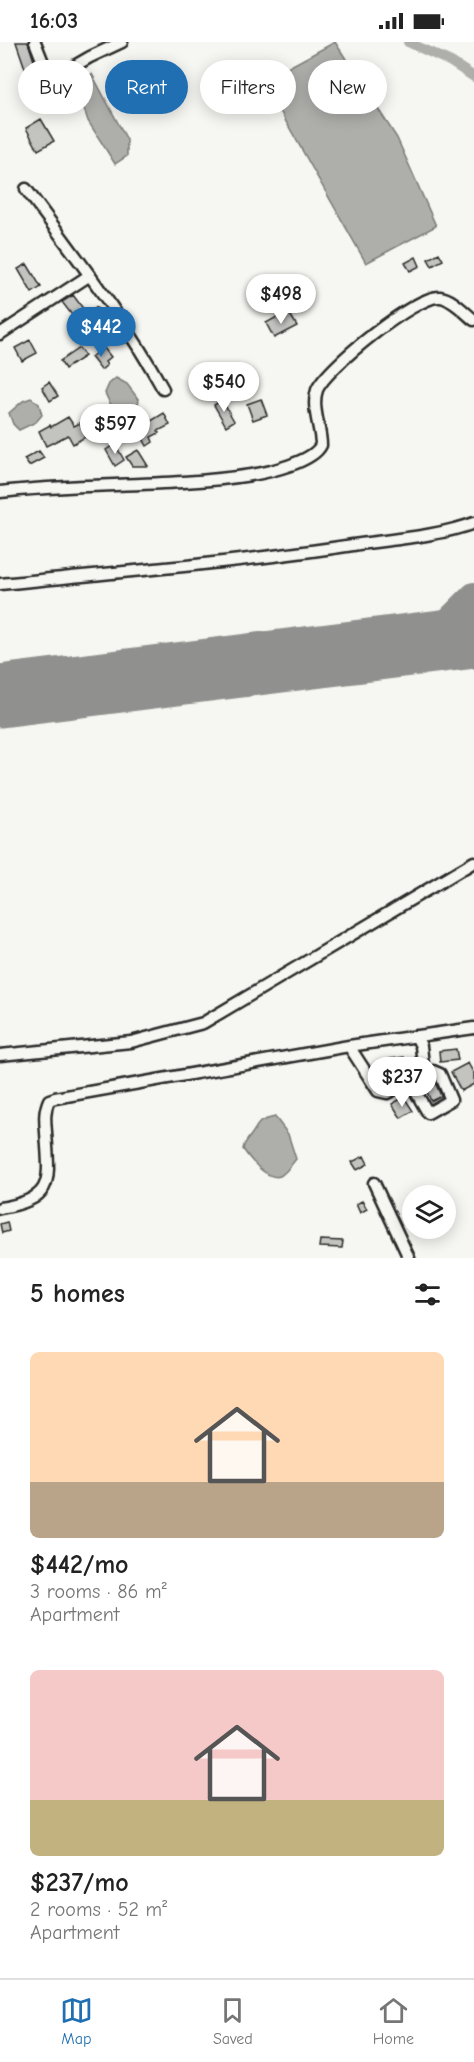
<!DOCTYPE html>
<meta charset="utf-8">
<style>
body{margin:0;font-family:"Comic Neue",sans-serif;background:#f2f2f2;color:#222;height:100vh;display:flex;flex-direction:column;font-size:22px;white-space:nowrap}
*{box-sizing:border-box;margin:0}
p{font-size:20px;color:#767676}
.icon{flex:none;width:33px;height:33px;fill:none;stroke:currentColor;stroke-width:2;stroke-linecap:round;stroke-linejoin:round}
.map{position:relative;height:1216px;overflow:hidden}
.details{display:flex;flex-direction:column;background:#fff;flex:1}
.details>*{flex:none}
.banner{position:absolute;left:18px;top:18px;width:438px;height:54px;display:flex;gap:12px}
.buttons{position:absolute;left:402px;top:1143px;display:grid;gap:12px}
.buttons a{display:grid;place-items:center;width:54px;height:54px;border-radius:50%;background:#fff;box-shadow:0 3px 15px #0003;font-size:30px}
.price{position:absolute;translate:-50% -51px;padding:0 14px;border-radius:21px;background:#fff;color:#222;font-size:20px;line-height:39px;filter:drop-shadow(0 2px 3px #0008)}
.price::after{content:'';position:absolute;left:50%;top:36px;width:18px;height:14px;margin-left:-9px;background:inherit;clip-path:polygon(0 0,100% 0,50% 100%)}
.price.on{background:#1f6fb2;color:#fff}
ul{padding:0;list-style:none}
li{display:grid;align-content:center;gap:12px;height:318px;padding:0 30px}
li span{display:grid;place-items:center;height:186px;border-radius:9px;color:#555}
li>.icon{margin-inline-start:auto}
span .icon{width:108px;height:108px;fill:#fffc;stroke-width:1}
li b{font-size:26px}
h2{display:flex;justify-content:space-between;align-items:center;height:72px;padding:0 30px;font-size:26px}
.pill{padding:0 21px;border-radius:27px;background:#fff;box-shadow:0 3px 15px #0003;font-size:21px;line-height:54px}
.pill.on{background:#1f6fb2;color:#fff}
.status{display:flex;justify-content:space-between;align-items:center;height:42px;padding:0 30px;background:#fff;direction:ltr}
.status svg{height:16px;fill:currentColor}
.tab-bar{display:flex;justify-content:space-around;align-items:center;height:84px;border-top:2px solid #e0e0e0;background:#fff;font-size:16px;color:#767676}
.tab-bar a{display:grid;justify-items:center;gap:3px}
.tab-bar .on{color:#1f6fb2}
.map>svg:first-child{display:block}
</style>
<div class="status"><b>16:03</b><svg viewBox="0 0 49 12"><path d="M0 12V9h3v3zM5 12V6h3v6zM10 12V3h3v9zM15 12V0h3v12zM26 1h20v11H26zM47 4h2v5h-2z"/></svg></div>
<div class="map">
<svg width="474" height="1216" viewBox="0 0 474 1216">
<rect width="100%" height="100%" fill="#f6f6f2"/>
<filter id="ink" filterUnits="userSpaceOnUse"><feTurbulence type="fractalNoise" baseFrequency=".0167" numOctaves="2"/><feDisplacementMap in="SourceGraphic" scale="12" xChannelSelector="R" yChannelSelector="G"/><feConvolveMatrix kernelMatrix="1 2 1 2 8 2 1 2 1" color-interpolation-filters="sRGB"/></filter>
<g filter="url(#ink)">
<path fill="#aeaeab" stroke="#7a7a78" stroke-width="1.5" d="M335 0 397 96 436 184 366 221 263 39Z
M92 32 127 98V114L115 122 88 79 75 39Z
M116 336 127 342 139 358C138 364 137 366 132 370 118 380 110 362 105 351L109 342Z
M31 356 39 362 42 373 36 380 19 388 13 382 9 371 23 359Z
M275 1075 288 1092 296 1117C292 1122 286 1131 280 1134 267 1139 249 1116 243 1107 244 1100 247 1099 251 1093 260 1080 257 1079 275 1075Z"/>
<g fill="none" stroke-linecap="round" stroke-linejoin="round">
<path stroke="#aeaeab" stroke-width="10" d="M408 0 451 20 474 35"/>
<path stroke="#90908e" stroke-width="26" d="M419 602 433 594 474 553"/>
<path stroke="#90908e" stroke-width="63" d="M0 654 474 595"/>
</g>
<path fill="#c3c3c0" stroke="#2b2b2b" stroke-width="1.5" d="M16 0H28L37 28 27 32Z
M41 77 54 99 38 108 26 86Z
M439 211 443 218 432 224 428 217Z
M416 215 420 224 410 229 405 221Z
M27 222 41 245 32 251 18 227Z
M73 253 85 269 75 277 62 260Z
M96 265 108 280 98 288 87 273Z
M288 269 297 284 274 296 266 281Z
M30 298 37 311 22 319 15 306Z
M103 305 111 315 105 320 107 323 101 328 91 315Z
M79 306 85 314 65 327 60 319Z
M49 340 58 354 50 359 42 345Z
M261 357 267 373 253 378 247 362Z
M222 358 234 379 226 384 214 363Z
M164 371 170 383 158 389 159 391 151 395 153 400 147 404 138 387Z
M68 375 74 384 80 381 87 394 73 402 68 393 46 404 39 389 50 383 51 385Z
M115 402 124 418 115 424 106 408Z
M138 408 148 424H132L126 415Z
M39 409 44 416 29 424 24 417Z
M456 1007 458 1018 440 1020 439 1009Z
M404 1015V1021L400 1024 399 1029 392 1030 390 1017Z
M468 1021 474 1032V1042L461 1049 451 1030Z
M434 1038 441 1054 431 1059 424 1043Z
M404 1055 413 1069 401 1076 392 1062Z
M364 1114 368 1122 357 1128 352 1120Z
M362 1159 367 1167 360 1171 356 1162Z
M7 1180 9 1189 2 1191 0 1182Z
M320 1198 343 1199 342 1206 319 1205Z"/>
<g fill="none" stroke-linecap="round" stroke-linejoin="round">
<defs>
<path id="minor" d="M35 0 50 38 90 15 122 0
M26 147C74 212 124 276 163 347
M0 292 90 233
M0 450C83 440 168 446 251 433 269 430 313 420 321 403 321 386 311 365 317 348 326 326 416 253 440 255 452 256 465 271 474 278
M0 542C118 530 236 521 353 503 393 497 436 495 474 481
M349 1004 474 986
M0 1013 131 1000 203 981 474 820
M406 1028 410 1040 428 1071 451 1058 440 1032 433 1029 424 1032
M374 1141 409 1216
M0 1166C56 1157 49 1138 46 1090 45 1079 44 1069 49 1058L55 1056 349 1004 378 1049 387 1051 424 1032 421 1004 416 994"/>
</defs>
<use href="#minor" stroke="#2b2b2b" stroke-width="15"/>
<use href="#minor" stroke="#f6f6f2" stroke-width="10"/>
</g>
</g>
</svg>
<div class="buttons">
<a><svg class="icon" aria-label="layers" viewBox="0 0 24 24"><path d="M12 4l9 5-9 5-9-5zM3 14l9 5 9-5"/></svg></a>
</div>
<b class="price" style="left:281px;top:283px">$498</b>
<b class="price on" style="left:101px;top:316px">$442</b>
<b class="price" style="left:224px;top:371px">$540</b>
<b class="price" style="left:115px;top:413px">$597</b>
<b class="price" style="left:402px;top:1066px">$237</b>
<div class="banner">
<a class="pill">Buy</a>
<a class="pill on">Rent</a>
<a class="pill">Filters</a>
<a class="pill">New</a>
</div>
</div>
<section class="details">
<h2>5 homes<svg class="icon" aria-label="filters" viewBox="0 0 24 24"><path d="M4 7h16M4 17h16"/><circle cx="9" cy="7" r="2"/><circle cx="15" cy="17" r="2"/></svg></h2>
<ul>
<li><span style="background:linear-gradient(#ffd9b3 70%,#b9a48a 0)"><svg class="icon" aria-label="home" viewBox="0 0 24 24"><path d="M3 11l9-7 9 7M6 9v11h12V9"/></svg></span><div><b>$442/mo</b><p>3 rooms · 86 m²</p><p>Apartment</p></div></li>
<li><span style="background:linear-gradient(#f6c9c9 70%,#c2b280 0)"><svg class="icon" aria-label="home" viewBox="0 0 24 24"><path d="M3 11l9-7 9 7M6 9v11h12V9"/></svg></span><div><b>$237/mo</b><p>2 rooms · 52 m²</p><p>Apartment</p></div></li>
</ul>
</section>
<nav class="tab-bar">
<a class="on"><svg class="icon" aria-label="map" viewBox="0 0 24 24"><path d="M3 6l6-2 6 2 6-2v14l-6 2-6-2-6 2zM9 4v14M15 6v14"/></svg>Map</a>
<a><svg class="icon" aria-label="saved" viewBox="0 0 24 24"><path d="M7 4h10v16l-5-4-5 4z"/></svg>Saved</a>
<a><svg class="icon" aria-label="home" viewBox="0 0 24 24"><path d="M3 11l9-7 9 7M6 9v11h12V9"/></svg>Home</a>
</nav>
